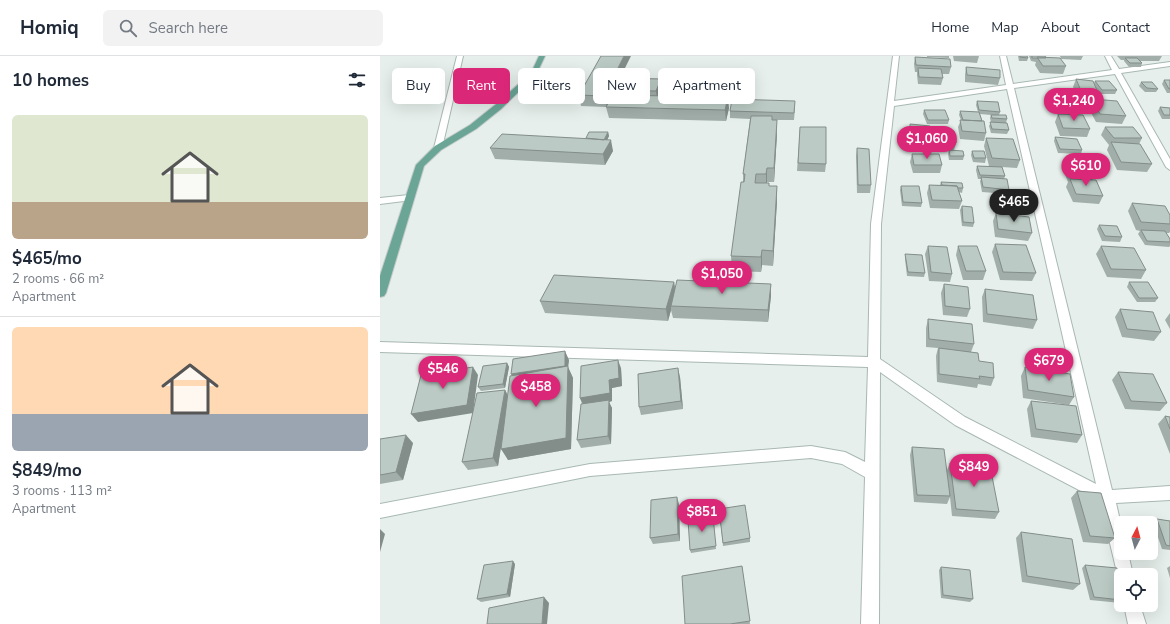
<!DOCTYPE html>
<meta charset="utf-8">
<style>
body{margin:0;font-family:"Nunito Sans",sans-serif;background:#f2f2f3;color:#1f2937;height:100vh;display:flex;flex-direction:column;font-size:15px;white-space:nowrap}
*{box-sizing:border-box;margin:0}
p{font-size:13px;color:#747a83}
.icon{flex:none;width:22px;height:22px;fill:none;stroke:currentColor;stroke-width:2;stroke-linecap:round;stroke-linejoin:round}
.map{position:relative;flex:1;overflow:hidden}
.drawer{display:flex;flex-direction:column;background:#fff;width:380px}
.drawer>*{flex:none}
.top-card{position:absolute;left:12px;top:12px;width:380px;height:36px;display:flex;gap:8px}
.needle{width:26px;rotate:6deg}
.fabs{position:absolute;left:734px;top:460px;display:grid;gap:8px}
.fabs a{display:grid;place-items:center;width:44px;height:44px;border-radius:6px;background:#fff;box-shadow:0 4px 16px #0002;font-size:20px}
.price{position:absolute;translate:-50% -34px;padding:0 9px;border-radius:14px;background:#db2777;color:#fff;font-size:13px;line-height:26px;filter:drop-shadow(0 1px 2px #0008)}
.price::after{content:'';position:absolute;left:50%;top:24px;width:12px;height:9px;margin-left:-6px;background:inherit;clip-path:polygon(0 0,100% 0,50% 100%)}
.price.selected{background:#222;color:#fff}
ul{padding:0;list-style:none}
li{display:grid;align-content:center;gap:8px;height:212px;padding:0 12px}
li+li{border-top:1px solid #e0e1e3}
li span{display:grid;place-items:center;height:124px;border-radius:6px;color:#555}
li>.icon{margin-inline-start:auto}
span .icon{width:72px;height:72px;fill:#fffc;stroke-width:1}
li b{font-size:17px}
h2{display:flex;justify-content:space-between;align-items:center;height:48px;padding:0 12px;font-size:17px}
.pill{padding:0 14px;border-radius:6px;background:#fff;box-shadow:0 4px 16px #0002;font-size:14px;line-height:36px}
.pill.selected{background:#db2777;color:#fff}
header{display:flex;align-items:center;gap:24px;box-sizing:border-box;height:56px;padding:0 20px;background:#fff;border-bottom:1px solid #e0e1e3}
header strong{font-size:19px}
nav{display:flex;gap:22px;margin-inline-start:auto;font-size:14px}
.search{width:280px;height:36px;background:#f2f2f3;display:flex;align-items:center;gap:10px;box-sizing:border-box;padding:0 14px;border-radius:6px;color:#747a83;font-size:15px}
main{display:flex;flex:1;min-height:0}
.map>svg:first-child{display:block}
</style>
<header>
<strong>Homiq</strong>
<div class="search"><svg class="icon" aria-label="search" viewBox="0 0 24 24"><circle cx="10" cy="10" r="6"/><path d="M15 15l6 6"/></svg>Search here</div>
<nav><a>Home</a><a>Map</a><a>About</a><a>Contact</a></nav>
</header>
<main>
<section class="drawer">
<h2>10 homes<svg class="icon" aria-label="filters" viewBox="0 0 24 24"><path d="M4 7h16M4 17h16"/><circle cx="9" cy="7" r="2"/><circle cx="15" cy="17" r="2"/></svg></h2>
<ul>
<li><span style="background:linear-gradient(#dfe7d0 70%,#b9a48a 0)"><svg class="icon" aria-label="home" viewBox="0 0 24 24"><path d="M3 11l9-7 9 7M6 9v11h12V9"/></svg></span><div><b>$465/mo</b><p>2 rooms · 66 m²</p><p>Apartment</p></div></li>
<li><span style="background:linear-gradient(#ffd9b3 70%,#9aa5b1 0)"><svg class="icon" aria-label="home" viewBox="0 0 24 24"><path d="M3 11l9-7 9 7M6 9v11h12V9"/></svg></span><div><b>$849/mo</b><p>3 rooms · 113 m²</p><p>Apartment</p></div></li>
</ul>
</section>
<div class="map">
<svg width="790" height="568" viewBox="0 0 790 568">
<rect width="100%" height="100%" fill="#e6efeb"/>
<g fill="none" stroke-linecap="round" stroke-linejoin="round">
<defs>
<path id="minor" d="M77 0H83L62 92 58 95 54 92Z
M513 0H519L514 45 626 29 620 0H626L633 28 732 14 725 0H731L739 13 790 6V10L741 17 790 103V114L786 111 735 18 634 32 732 434 790 430V444L736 447 741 469V497H748L753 519H741V526L739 525 720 445 575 369 500 316 499 568H481L485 421 462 408 431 402 210 420 0 462V448L210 408 431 390 465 396 485 406 488 311 0 296V286L488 301 491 168ZM627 33 716 428 585 361 500 303 501 168 514 50Z
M29 139 32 140 34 142 32 144 0 148V142Z
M744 549H760L766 568H748Z"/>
<path id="major" d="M159 0H165L156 19 121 53 96 73 61 94 44 110 6 237 4 240 0 241V220L36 109 55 90 90 69 115 49 151 17Z"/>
</defs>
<use href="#minor" stroke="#a8b8b2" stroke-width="2"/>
<use href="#major" stroke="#c2cac8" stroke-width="2"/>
<use href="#minor" fill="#fff" fill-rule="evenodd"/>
<use href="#major" fill="#6aa596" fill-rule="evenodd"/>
</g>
<path fill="#a1aea9" d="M547 0H569V2L547 1Z
M573 0H599L597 7 574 5Z
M638 0H647L648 2 647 5H639Z
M649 0H665L666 2 686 10 683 18 660 17 655 9 656 6 651 5Z
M680 0H703L701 4 681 3Z
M737 0H782L779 5H760L762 7 761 11H749L744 5V4H741Z
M535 1 571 11 569 18H562L563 22 561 29 538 28 537 19V16H535L534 8Z
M586 11 620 22 618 29 585 26V19Z
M240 22 281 23 282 31 278 39 349 52 346 65 229 62 226 51 234 39V36L227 51 201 50 199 39Z
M696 23 714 27 715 25 737 34 735 38H720L718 35 719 39 717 44 746 60 742 68 716 66 708 51 711 46 699 45 693 31Z
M784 24H790V37H787L782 28Z
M761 26 778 33 776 36H765L759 30Z
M597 45 620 56 619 59 627 63 626 67 629 74 627 78 611 77 609 70 611 66 610 62 611 59 600 58 606 77 604 85 580 83 578 71 581 64 579 59 580 55 598 56 596 49Z
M675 45 698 55 697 59 710 73 707 81 680 80 675 66 678 58H679L674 48Z
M780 51 790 52V63H782L778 55Z
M415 52 414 64H392L397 78 394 126H387V127L389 130H397V145L393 210 382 209 381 216 352 215 351 200 363 126V118L370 63 350 62V55Z
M544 54 569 64 568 68H547L543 58Z
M530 68 551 74 576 87 574 94 584 100 583 104H569L568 98 569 94 547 93 546 82V80L530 79Z
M420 71 446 108 445 116 417 115Z
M725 71 762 82 759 88 772 108 767 116 737 114 727 94 729 89 721 79Z
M228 76 229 80 227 84 233 95 225 109 115 103 110 92 206 83Z
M675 81 702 94 701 98 678 97 674 85Z
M606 82 640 104 637 112 622 111 625 120 624 123 629 134 628 138 602 136 600 125 601 123H598L596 114 597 110H609L604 90Z
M477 92 491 129 490 137H477L476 100Z
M592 95 606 102 605 107 593 106 591 99Z
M532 98 562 109 560 117H533L530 106Z
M685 109 713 123 712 124 723 140 719 148 693 146 686 131 688 126 683 113Z
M561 126 583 132 582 137 579 136 582 145 579 153 550 152 547 137 549 129H560Z
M521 130 542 147 541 151 522 150 520 134Z
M752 147 790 159V176L789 177H786L790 183V190L789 191 765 189 758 178 760 175 756 174 748 155Z
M582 150 594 167 593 171 582 170 580 154Z
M616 157 652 177 648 185 615 181 613 165Z
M719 169 742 181 740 186 722 185 717 173Z
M615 188 656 217 652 225 620 224 612 196Z
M548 190 572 218 570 226 549 225 545 198Z
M578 190 606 215 603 224H583L576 199Z
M721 190 766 214 761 223 727 221 716 198Z
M525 198 545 217 544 221 527 220 525 203Z
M294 226 295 233 391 228V240L388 266 293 262 291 254 288 265 165 257 160 245Z
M749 226 778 242 775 246H757L747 231Z
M564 228 590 253 587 261 563 259 561 237Z
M605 233 657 264 653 273 603 266 602 241Z
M740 253 781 276 774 285 742 281 735 261Z
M790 257V273L785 264Z
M548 263 594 288 591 296 614 322 611 330 598 328 597 332 557 326 556 300 558 292 546 291V272Z
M189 304 188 311 193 322 191 393 128 404 122 382 118 410 88 414 82 406 125 334 128 339Z
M127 307 129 311 125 332 101 335 98 331Z
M645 311 694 341 689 349 643 342 641 320Z
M241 312 242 330 232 332V345L229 346 232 352 231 388 201 392 197 384 202 348 200 342Z
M738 316 787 347 780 355 745 353 732 324Z
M300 321 303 353 261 359 259 351Z
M651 345 702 379 697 387 651 381 647 353Z
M785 360 790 361V398L778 368Z
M0 383 33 387 23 424 0 428Z
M532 391 567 414 570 407 619 456 615 463 572 460 570 441 567 448 534 446 530 399Z
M697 435 735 482 728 488 703 486 691 442Z
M299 448 300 485 273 488 270 482Z
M339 453 370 482V486L343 490Z
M333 461 336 493 311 497 310 494Z
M777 463 790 465V494L782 493 773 467Z
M641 476 700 528 693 534 642 526 636 482Z
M135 508 130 541 101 546 97 543Z
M705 509 741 524V547L710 544 702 512Z
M362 510 370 568H305Z
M790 510V522L787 512Z
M561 511 593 543 590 546 561 542 559 514Z"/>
<path fill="#838d89" d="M244 0H251L234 34H233L234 36 227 51 224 40Z
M281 23 282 31 277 43 276 35Z
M348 41 349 52 346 65 345 54Z
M397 64V78L394 126V112Z
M228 76 229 80 224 91 223 87Z
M231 84 233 95 225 109 223 98Z
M387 112V126L386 133V118Z
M397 130V145L393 210V195Z
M382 194V209L381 216V201Z
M294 226 296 238 291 250V254L288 265 286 253Z
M391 228V240L388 266V254Z
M185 295 189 304 188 311 193 322 191 393 128 404 121 393 135 326 131 318Z
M238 304 241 312 242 330 232 332V345L229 346 232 352 231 388 228 380 204 350 200 342 229 324Z
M127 307 129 311 125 332 123 328Z
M93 311 98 319 93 357 38 366 31 358Z
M298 312 300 321 303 353 301 345Z
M125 334 129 342 118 410 113 402Z
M26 379 33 387 23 424 16 416Z
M297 441 299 448 300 485 298 478Z
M0 473 5 478 0 496Z
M133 505 135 508 130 541 127 538Z
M164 541 169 547 167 568H162Z"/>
<path fill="#bbcac4" stroke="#838d89" d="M221 0H244L224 40 199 39Z
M640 0H647L648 2 640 1Z
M652 0H665L666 2H652Z
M535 1 570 3 571 11 536 9Z
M657 1 680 2 686 10H663Z
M745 2H757L762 7H750Z
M586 11 620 14V22L587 19Z
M538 12 561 13 563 22 539 21Z
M240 22 281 23 276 35 233 34Z
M696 23 713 25 719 39 702 37Z
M784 24H790V33H789Z
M715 25H729L737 34H722Z
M761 26H772L778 33 767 32Z
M233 39 348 41 345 54 226 51Z
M352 43 415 45 414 57 350 55Z
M712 43 737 45 746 60 720 58Z
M597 45 618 46 620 56 599 54Z
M675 45H693L698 55H681Z
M780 51 790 52V59H784Z
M544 54H565L569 64H548Z
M580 55 599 56 602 65 583 64Z
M678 58 703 59 710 73 683 72Z
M611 59H626L627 63 612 62Z
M371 60H392V64H397L394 112H387L386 118H376L375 127H389V130H397L393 195 382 194 381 201 351 200 361 126H364L365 118H363Z
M580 64 604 65 606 77 582 75Z
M610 66 627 67 629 74 612 73Z
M530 68 550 70 551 74H547V76L530 75Z
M420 71H446V108L418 107Z
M725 71H753L762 82H734Z
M547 74 574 75 576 87 549 85Z
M209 76H228L224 84 206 82Z
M122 78 231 84 223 98 110 92Z
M675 81 697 83 702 94 680 93Z
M606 82 633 83 640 104 612 102Z
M731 86 760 88 772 108 741 106Z
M477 92 489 93 491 129H478Z
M569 94 583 95 584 100H570Z
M592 95H604L606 102H594Z
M532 98H559L562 109H534Z
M685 109 706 110 713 123 690 122Z
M597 110 622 111 625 120 600 119Z
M601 121 627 123 629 134 603 131Z
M690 123 716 124 723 140 696 138Z
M561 126 582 127 583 132H578L577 130 562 129Z
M549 129 577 130 582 145 552 144Z
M521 130H539L542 147 523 146Z
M752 147 785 150 790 159V168L761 166Z
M582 150 592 151 594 167 583 166Z
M616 157 649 161 652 177 618 173Z
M719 169 737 170 742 181 725 180Z
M761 174 785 175 790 183V186L767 185Z
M615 188 646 189 656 217 623 216Z
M548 190 567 191 572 218 551 216Z
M578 190H597L606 215H586Z
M721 190 754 192 766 214 731 213Z
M525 198 542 199 545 217 528 216Z
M174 219 294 226 286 253 160 245Z
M297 224 391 228 388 254 291 250Z
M749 226H768L778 242H759Z
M564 228 588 231 590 253 565 250Z
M605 233 653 239 657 264 607 258Z
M740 253 773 256 781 276 747 273Z
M548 263 592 268 594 288 549 283Z
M559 292 598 297 599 305 613 307 614 322 599 320 600 323 559 318Z
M185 295V310L131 318 133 303Z
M238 304 239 322 229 324 230 337 200 342 201 310Z
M127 307 123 328 98 331 103 310Z
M188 310 186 382 121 393 130 320Z
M93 311 87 349 31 358 41 319Z
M645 311 690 318 694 341 648 334Z
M298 312 301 345 259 351 258 318Z
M738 316 773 318 787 347 751 345Z
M125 334 113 402 82 406 97 337Z
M229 344 228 380 197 384 201 348Z
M651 345 696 350 702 379 656 373Z
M785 360 790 361V373Z
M26 379 16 416 0 419V383Z
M532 391 564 393 570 440 537 439Z
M570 407 610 410 619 456 576 453Z
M697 435 721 437 735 482 710 480Z
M297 441 298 478 270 482 271 444Z
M365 449 370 482 343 487 339 453Z
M333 461 336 490 310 494 308 464Z
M777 463 790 465V490L786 489Z
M641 476 692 483 700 528 647 520Z
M133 505 127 538 97 543 104 509Z
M705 509 737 512 741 524V544L714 541Z
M362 510 370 565 350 568H305L302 520Z
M561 511 590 514 593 543 563 539Z
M164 541 162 568H107L109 552Z"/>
</svg>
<div class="fabs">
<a><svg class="needle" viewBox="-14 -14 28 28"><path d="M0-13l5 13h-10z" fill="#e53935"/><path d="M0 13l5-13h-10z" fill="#747a83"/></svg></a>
<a><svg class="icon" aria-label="locate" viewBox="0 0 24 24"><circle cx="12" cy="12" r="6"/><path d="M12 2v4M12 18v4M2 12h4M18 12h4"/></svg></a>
</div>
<b class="price" style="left:694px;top:66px">$1,240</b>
<b class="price" style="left:547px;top:104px">$1,060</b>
<b class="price" style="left:706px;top:131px">$610</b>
<b class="price selected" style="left:634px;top:167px">$465</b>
<b class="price" style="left:342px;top:239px">$1,050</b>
<b class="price" style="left:669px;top:326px">$679</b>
<b class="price" style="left:63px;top:334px">$546</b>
<b class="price" style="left:156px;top:352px">$458</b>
<b class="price" style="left:594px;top:432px">$849</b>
<b class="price" style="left:322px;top:477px">$851</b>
<div class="top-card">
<a class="pill">Buy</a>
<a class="pill selected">Rent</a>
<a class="pill">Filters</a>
<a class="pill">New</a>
<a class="pill">Apartment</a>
</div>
</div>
</main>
